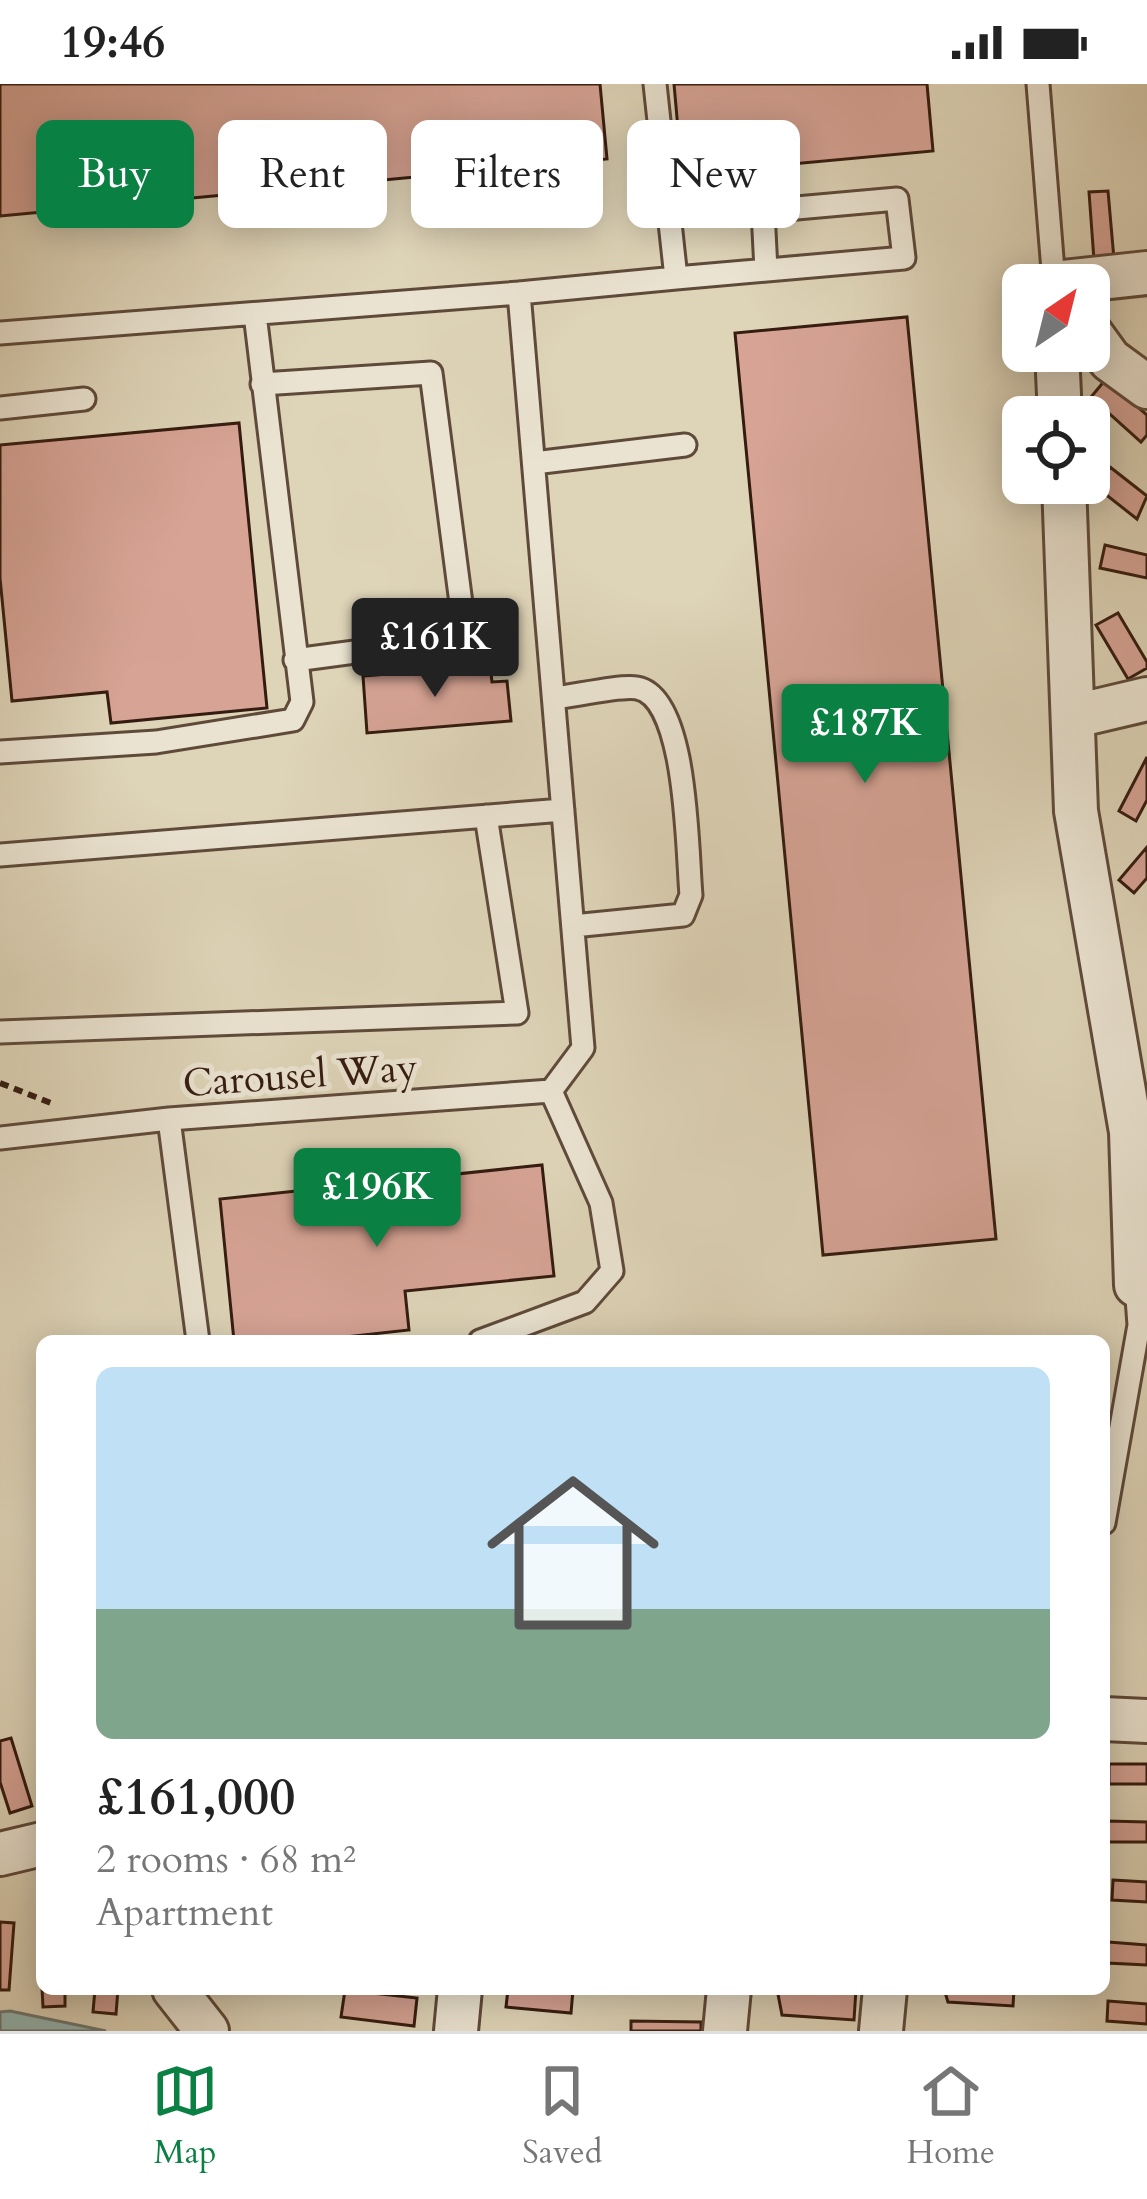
<!DOCTYPE html>
<meta charset="utf-8">
<style>
body{margin:0;font-family:Cardo,serif;background:#f6f6f6;color:#222;height:100vh;display:flex;flex-direction:column;font-size:45px;white-space:nowrap}
*{box-sizing:border-box;margin:0}
p{font-size:39px;color:#767676}
.icon{flex:none;width:66px;height:66px;fill:none;stroke:currentColor;stroke-width:2;stroke-linecap:round;stroke-linejoin:round}
.map{position:relative;flex:1;overflow:hidden}
.panel{position:absolute;left:36px;top:1251px;width:1074px;height:660px;display:flex;flex-direction:column;background:#fff;border-radius:18px;box-shadow:0 6px 30px #0003}
.panel>*{flex:none}
.top-card{position:absolute;left:36px;top:36px;width:1077px;height:108px;display:flex;gap:24px}
.needle{width:78px;rotate:35deg}
.tools{position:absolute;left:1002px;top:180px;display:grid;gap:24px}
.tools a{display:grid;place-items:center;width:108px;height:108px;border-radius:18px;background:#fff;box-shadow:0 6px 30px #0003;font-size:60px}
.price{position:absolute;translate:-50% -102px;padding:0 27px;border-radius:12px;background:#0b8043;color:#fff;font-size:39px;line-height:78px;filter:drop-shadow(0 3px 6px #0008)}
.price::after{content:'';position:absolute;left:50%;top:72px;width:36px;height:27px;margin-left:-18px;background:inherit;clip-path:polygon(0 0,100% 0,50% 100%)}
.price.on{background:#222;color:#fff}
ul{padding:0;list-style:none}
li{display:grid;align-content:center;gap:24px;height:636px;padding:0 60px}
li span{display:grid;place-items:center;height:372px;border-radius:18px;color:#555}
li>.icon{margin-inline-start:auto}
span .icon{width:216px;height:216px;fill:#fffc;stroke-width:1}
li b{font-size:51px}
.chip{padding:0 42px;border-radius:18px;background:#fff;box-shadow:0 6px 30px #0003;font-size:42px;line-height:108px}
.chip.on{background:#0b8043;color:#fff}
.status{display:flex;justify-content:space-between;align-items:center;height:84px;padding:0 60px;background:#fff;direction:ltr}
.status svg{height:33px;fill:currentColor}
.tab-bar{display:flex;justify-content:space-around;align-items:center;height:168px;border-top:3px solid #e0e0e0;background:#fff;font-size:33px;color:#767676}
.tab-bar a{display:grid;justify-items:center;gap:6px}
.tab-bar .on{color:#0b8043}
.map>svg:first-child{display:block}
</style>
<div class="status"><b>19:46</b><svg viewBox="0 0 49 12"><path d="M0 12V9h3v3zM5 12V6h3v6zM10 12V3h3v9zM15 12V0h3v12zM26 1h20v11H26zM47 4h2v5h-2z"/></svg></div>
<div class="map">
<svg width="1147" height="1947" viewBox="0 0 1147 1947">
<rect width="100%" height="100%" fill="#ded4b8"/>
<filter id="stains"><feTurbulence type="fractalNoise" baseFrequency=".00167" numOctaves="4"/><feColorMatrix values="0 0 0 0 .2 0 0 0 0 .09 0 0 0 0 .02 0 0 0 .5 -.17"/></filter>
<radialGradient id="worn" r=".72"><stop offset=".6" stop-color="#630" stop-opacity="0"/><stop offset="1" stop-color="#630" stop-opacity=".3"/></radialGradient>
<path fill="#94b7b5" stroke="#6e7973" stroke-width="3" d="M10 1927 106 1947H0V1928Z"/>
<path fill="#d6a395" stroke="#351c10" stroke-width="3" d="M0 0H600L607 75 0 132Z
M674 0H927L933 67 682 90Z
M1108 107 1114 175 1094 176 1089 108Z
M907 233 996 1155 823 1171 735 249Z
M1106 295 1147 331V351L1141 358 1091 313Z
M239 339 267 624 111 639 107 608 12 617 0 494V361Z
M1110 383 1147 412 1137 435 1095 402Z
M1105 461 1147 471V494L1100 484Z
M1118 529 1147 578V584L1128 595 1096 541Z
M490 582 492 598 507 597 511 637 367 649 363 592Z
M1147 673V716L1136 737 1119 727Z
M1147 763V794L1134 809 1119 796Z
M542 1081 554 1192 405 1207 409 1246 309 1257H234L220 1115Z
M11 1654 32 1722 10 1729 0 1698V1657Z
M1109 1680H1147V1700H1109Z
M1107 1737 1147 1738V1758H1106Z
M1113 1796 1147 1798V1818L1112 1816Z
M0 1838 14 1839 9 1906H0Z
M39 1843 42 1905H65V1922L43 1923Z
M1108 1858 1147 1861V1881L1107 1879Z
M95 1905H118L116 1930 93 1928Z
M508 1905 573 1906 571 1929 506 1923Z
M777 1905H856L854 1936 782 1931Z
M944 1905H1014L1013 1922 948 1918Z
M345 1906 417 1914 414 1942 341 1933Z
M1108 1917 1147 1920V1940L1107 1937Z
M631 1937 701 1938V1947H631Z"/>
<g fill="none" stroke-linecap="round" stroke-linejoin="round">
<defs>
<path id="lane" d="M1038 0 1054 199
M676 194 904 174 897 115 763 127 766 186
M519 209 676 194 655 0
M0 249 519 209 583 964 551 1007 169 1035 0 1054
M262 300 431 289 462 527 463 545 452 555 295 576
M0 324 84 315
M534 379 685 361
M554 614C574 612 620 601 637 604 688 613 687 769 691 811L683 831 573 842
M0 668 156 658 293 636 302 618 255 230
M0 771 563 726
M0 948 517 929 486 732
M169 1035 198 1257
M480 1257 585 1218 612 1187 601 1119 551 1007
M1104 1439 1139 1241 1136 1201"/>
<path id="street" d="M1054 199 1147 189
M1089 247 1110 276 1147 303
M1057 267 1060 333
M1064 399 1076 727 1131 1048 1136 1201
M1075 632 1147 615
M1104 1635 1147 1637
M0 1770 42 1760
M174 1905 207 1947
M456 1947 460 1905
M725 1947 729 1905
M881 1947 885 1905"/>
</defs>
<use href="#lane" stroke="#5f4a3a" stroke-width="27"/>
<use href="#street" stroke="#5f4a3a" stroke-width="48"/>
<path stroke="#351c10" stroke-width="6" stroke-dasharray="9 6" stroke-linecap="butt" d="M0 999 51 1019"/>
<use href="#lane" stroke="#eae3d1" stroke-width="21"/>
<use href="#street" stroke="#eae3d1" stroke-width="42"/>
</g>
<g text-anchor="middle" stroke-width="10" stroke-linejoin="round" paint-order="stroke">
<g font-size="39" fill="#351c10" stroke="#eae3d1">
<text transform="translate(300 990) rotate(-4)" y="14">Carousel Way</text>
</g>
</g>
<rect width="100%" height="100%" filter="url(#stains)"/>
<rect width="100%" height="100%" fill="url(#worn)"/>
</svg>
<div class="tools">
<a><svg class="needle" viewBox="-14 -14 28 28"><path d="M0-13l5 13h-10z" fill="#e53935"/><path d="M0 13l5-13h-10z" fill="#767676"/></svg></a>
<a><svg class="icon" aria-label="locate" viewBox="0 0 24 24"><circle cx="12" cy="12" r="6"/><path d="M12 2v4M12 18v4M2 12h4M18 12h4"/></svg></a>
</div>
<b class="price on" style="left:435px;top:616px">£161K</b>
<b class="price" style="left:865px;top:702px">£187K</b>
<b class="price" style="left:377px;top:1166px">£196K</b>
<div class="top-card">
<a class="chip on">Buy</a>
<a class="chip">Rent</a>
<a class="chip">Filters</a>
<a class="chip">New</a>
</div>
<section class="panel">
<ul>
<li><span style="background:linear-gradient(#bfe0f5 65%,#7fa58c 0)"><svg class="icon" aria-label="home" viewBox="0 0 24 24"><path d="M3 11l9-7 9 7M6 9v11h12V9"/></svg></span><div><b>£161,000</b><p>2 rooms · 68 m²</p><p>Apartment</p></div></li>
</ul>
</section>
</div>
<nav class="tab-bar">
<a class="on"><svg class="icon" aria-label="map" viewBox="0 0 24 24"><path d="M3 6l6-2 6 2 6-2v14l-6 2-6-2-6 2zM9 4v14M15 6v14"/></svg>Map</a>
<a><svg class="icon" aria-label="saved" viewBox="0 0 24 24"><path d="M7 4h10v16l-5-4-5 4z"/></svg>Saved</a>
<a><svg class="icon" aria-label="home" viewBox="0 0 24 24"><path d="M3 11l9-7 9 7M6 9v11h12V9"/></svg>Home</a>
</nav>
